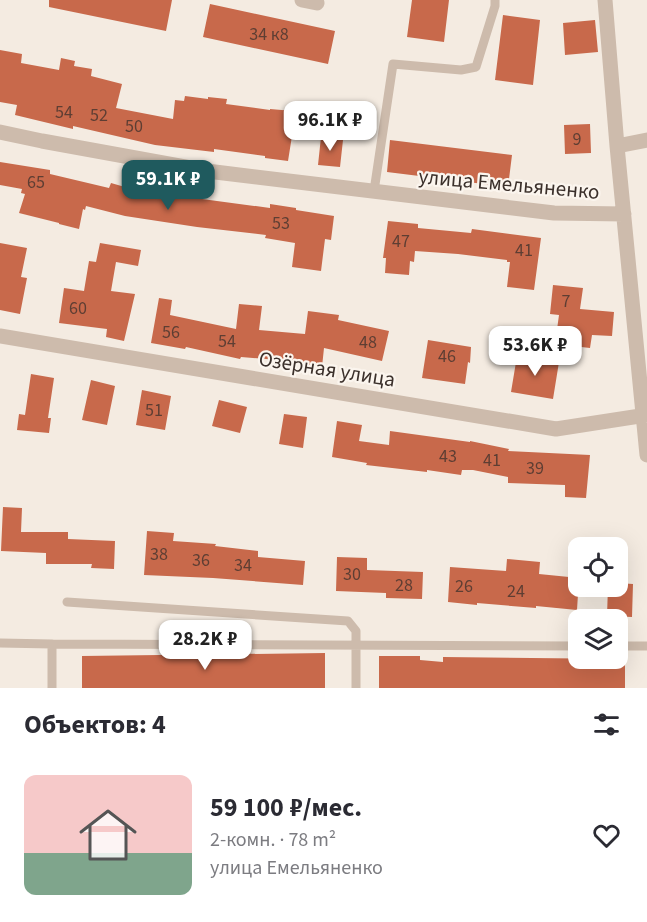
<!DOCTYPE html>
<html lang="ru">
<meta charset="utf-8">
<style>
body{margin:0;font-family:"Source Sans 3",sans-serif;background:#f7f7f7;color:#2b2b33;height:100vh;display:flex;flex-direction:column;font-size:22px;white-space:nowrap}
*{box-sizing:border-box;margin:0}
p{font-size:20px;color:#7c7c81}
.icon{flex:none;width:33px;height:33px;fill:none;stroke:currentColor;stroke-width:2;stroke-linecap:round;stroke-linejoin:round}
.map{position:relative;height:688px;overflow:hidden}
.sheet{display:flex;flex-direction:column;background:#fff;flex:1}
.sheet>*{flex:none}
.tools{position:absolute;left:568px;top:537px;display:grid;gap:12px}
.tools a{display:grid;place-items:center;width:60px;height:60px;border-radius:12px;background:#fff;box-shadow:0 6px 24px #0002;font-size:30px}
.price{position:absolute;translate:-50% -51px;padding:0 14px;border-radius:12px;background:#fff;color:#222;font-size:20px;line-height:39px;filter:drop-shadow(0 2px 3px #0008)}
.price::after{content:'';position:absolute;left:50%;top:36px;width:18px;height:14px;margin-left:-9px;background:inherit;clip-path:polygon(0 0,100% 0,50% 100%)}
.price.on{background:#1f5a5e;color:#fff}
ul{padding:0;list-style:none}
li{display:flex;align-items:center;gap:18px;height:150px;padding:0 24px}
li+li{border-top:2px solid #e1e1e2}
li span{display:grid;place-items:center;flex:none;width:168px;height:120px;border-radius:12px;color:#555}
li>.icon{margin-inline-start:auto}
span .icon{width:72px;height:72px;fill:#fffc;stroke-width:1}
li b{font-size:26px}
h2{display:flex;justify-content:space-between;align-items:center;height:72px;padding:0 24px;font-size:26px}
.map>svg:first-child{display:block}
</style>
<div class="map">
<svg width="647" height="688" viewBox="0 0 647 688">
<rect width="100%" height="100%" fill="#f4ebe1"/>
<path fill="#c8694b" d="M49 0H172L166 31 49 7Z
M412 0H449L444 42 407 37Z
M210 4 335 31 328 64 203 37Z
M503 15 540 20 533 85 495 80Z
M595 20 598 52 565 55 563 23Z
M0 50 22 54 21 63 59 70 61 58 75 61 74 66 92 69 91 76 122 84 116 108 173 119 175 100 184 101 185 96 208 99V97L227 99 226 104 270 110V109L293 111 292 136 288 161 265 158V156L214 149V152L155 145 73 126V129L15 115 17 105 0 102Z
M590 124 591 153 565 154 564 125Z
M321 137 343 140 340 167 318 165Z
M390 140 512 155 508 187 387 172Z
M0 162 50 170V174L109 188 111 183 149 194 150 192 270 208V204L296 208V210L334 216 331 240 325 239 321 271 292 267 295 243 265 238 266 235 197 227 125 216 86 206 85 210 83 209 79 229 59 224V223L19 213 25 194 21 193 22 189 0 185Z
M388 221 418 224V228L471 233 472 229 541 238 534 290 507 287 510 262H507V260L458 254 415 251 414 262 410 261 409 275 385 273 386 258H383Z
M0 243 27 248 21 277 27 278 20 314 0 310Z
M100 243 141 250 138 266 116 262 111 291 135 294 124 341 106 337 107 329 59 323 64 288 84 291 89 261 96 262Z
M553 285 583 288 580 309 614 312 612 336 592 335 590 348 555 344 559 315 550 314Z
M159 298 172 300 170 315 236 329 239 304 262 306 259 330 305 334 308 311 339 315 338 320 389 331 382 361 324 348 322 367 302 364V362L241 357 240 359 186 347 185 349 151 343Z
M428 340 471 347 470 363 468 362 465 384 422 378Z
M517 356 559 362 553 399 511 392Z
M31 374 54 378 48 418H51L49 433 17 430 19 414 25 415Z
M91 380 115 386 107 425 82 420Z
M142 390 171 396 165 430 136 425Z
M219 400 247 407 240 433 212 426Z
M284 414 307 417 303 448 279 444Z
M337 421 362 425 359 441 389 445 390 431 470 442V441L509 449 508 451 590 455 586 498 565 497V485L508 483V477L473 470H462L461 475 427 470V472L366 465 367 463 332 457Z
M3 507 22 508 21 532H68V539L115 541 114 569 91 568 92 564H46V553L1 551Z
M147 531 174 533 173 541 216 544 215 546 258 551V557L305 561 303 585 213 578 144 575Z
M337 557 367 558V570L423 572 422 599 386 598V593L336 591Z
M507 559 540 562 539 574 579 578 577 610 536 606V608L477 603V605L448 602 450 567 506 571Z
M618 583 633 584 632 617 607 616 608 586H618Z
M325 653V688H82V656Z
M379 656H420V660L443 662V657L625 659V688H379Z"/>
<g fill="none" stroke-linecap="round" stroke-linejoin="round">
<path stroke="#cdbbac" stroke-width="9" d="M374 191 393 64 461 70 476 67 495 6V0
M67 602 348 621 356 631V688
M0 643 52 644V688
M52 644 579 646
M618 646H647"/>
<path stroke="#cdbbac" stroke-width="15" d="M302 0 317 3
M605 0 617 146 647 455
M0 132 42 141 207 171 554 213 624 214
M617 146 647 140
M0 336 556 429 647 415"/>
</g>
<g text-anchor="middle" stroke-width="4.5" stroke-linejoin="round" paint-order="stroke">
<g font-size="18" fill="#5e3e33">
<text x="269" y="40">34 к8</text>
<text x="64" y="118">54</text>
<text x="99" y="121">52</text>
<text x="134" y="132">50</text>
<text x="577" y="145">9</text>
<text x="36" y="188">65</text>
<text x="281" y="229">53</text>
<text x="401" y="247">47</text>
<text x="524" y="256">41</text>
<text x="566" y="307">7</text>
<text x="78" y="314">60</text>
<text x="171" y="338">56</text>
<text x="227" y="347">54</text>
<text x="368" y="348">48</text>
<text x="447" y="362">46</text>
<text x="154" y="416">51</text>
<text x="448" y="462">43</text>
<text x="492" y="466">41</text>
<text x="535" y="474">39</text>
<text x="159" y="560">38</text>
<text x="201" y="566">36</text>
<text x="243" y="571">34</text>
<text x="352" y="580">30</text>
<text x="404" y="591">28</text>
<text x="464" y="592">26</text>
<text x="516" y="597">24</text>
</g>
<g font-size="21" fill="#3b302b" stroke="#fbf5ee">
<text transform="translate(509 184) rotate(5)" y="7">улица Емельяненко</text>
<text transform="translate(327 369) rotate(9)" y="7">Озёрная улица</text>
</g>
</g>
</svg>
<div class="tools">
<a><svg class="icon" aria-label="locate" viewBox="0 0 24 24"><circle cx="12" cy="12" r="6"/><path d="M12 2v4M12 18v4M2 12h4M18 12h4"/></svg></a>
<a><svg class="icon" aria-label="layers" viewBox="0 0 24 24"><path d="M12 4l9 5-9 5-9-5zM3 14l9 5 9-5"/></svg></a>
</div>
<b class="price" style="left:330px;top:152px">96.1K ₽</b>
<b class="price on" style="left:168px;top:211px">59.1K ₽</b>
<b class="price" style="left:535px;top:377px">53.6K ₽</b>
<b class="price" style="left:205px;top:671px">28.2K ₽</b>
</div>
<section class="sheet">
<h2>Объектов: 4<svg class="icon" aria-label="filters" viewBox="0 0 24 24"><path d="M4 7h16M4 17h16"/><circle cx="9" cy="7" r="2"/><circle cx="15" cy="17" r="2"/></svg></h2>
<ul>
<li><span style="background:linear-gradient(#f6c9c9 65%,#7fa58c 0)"><svg class="icon" aria-label="home" viewBox="0 0 24 24"><path d="M3 11l9-7 9 7M6 9v11h12V9"/></svg></span><div><b>59 100 ₽/мес.</b><p>2-комн. · 78 m²</p><p>улица Емельяненко</p></div><svg class="icon" aria-label="heart" viewBox="0 0 24 24"><path d="M12 20l-8-8c-3-5 5-10 8-4 3-6 11-1 8 4z"/></svg></li>
</ul>
</section>
